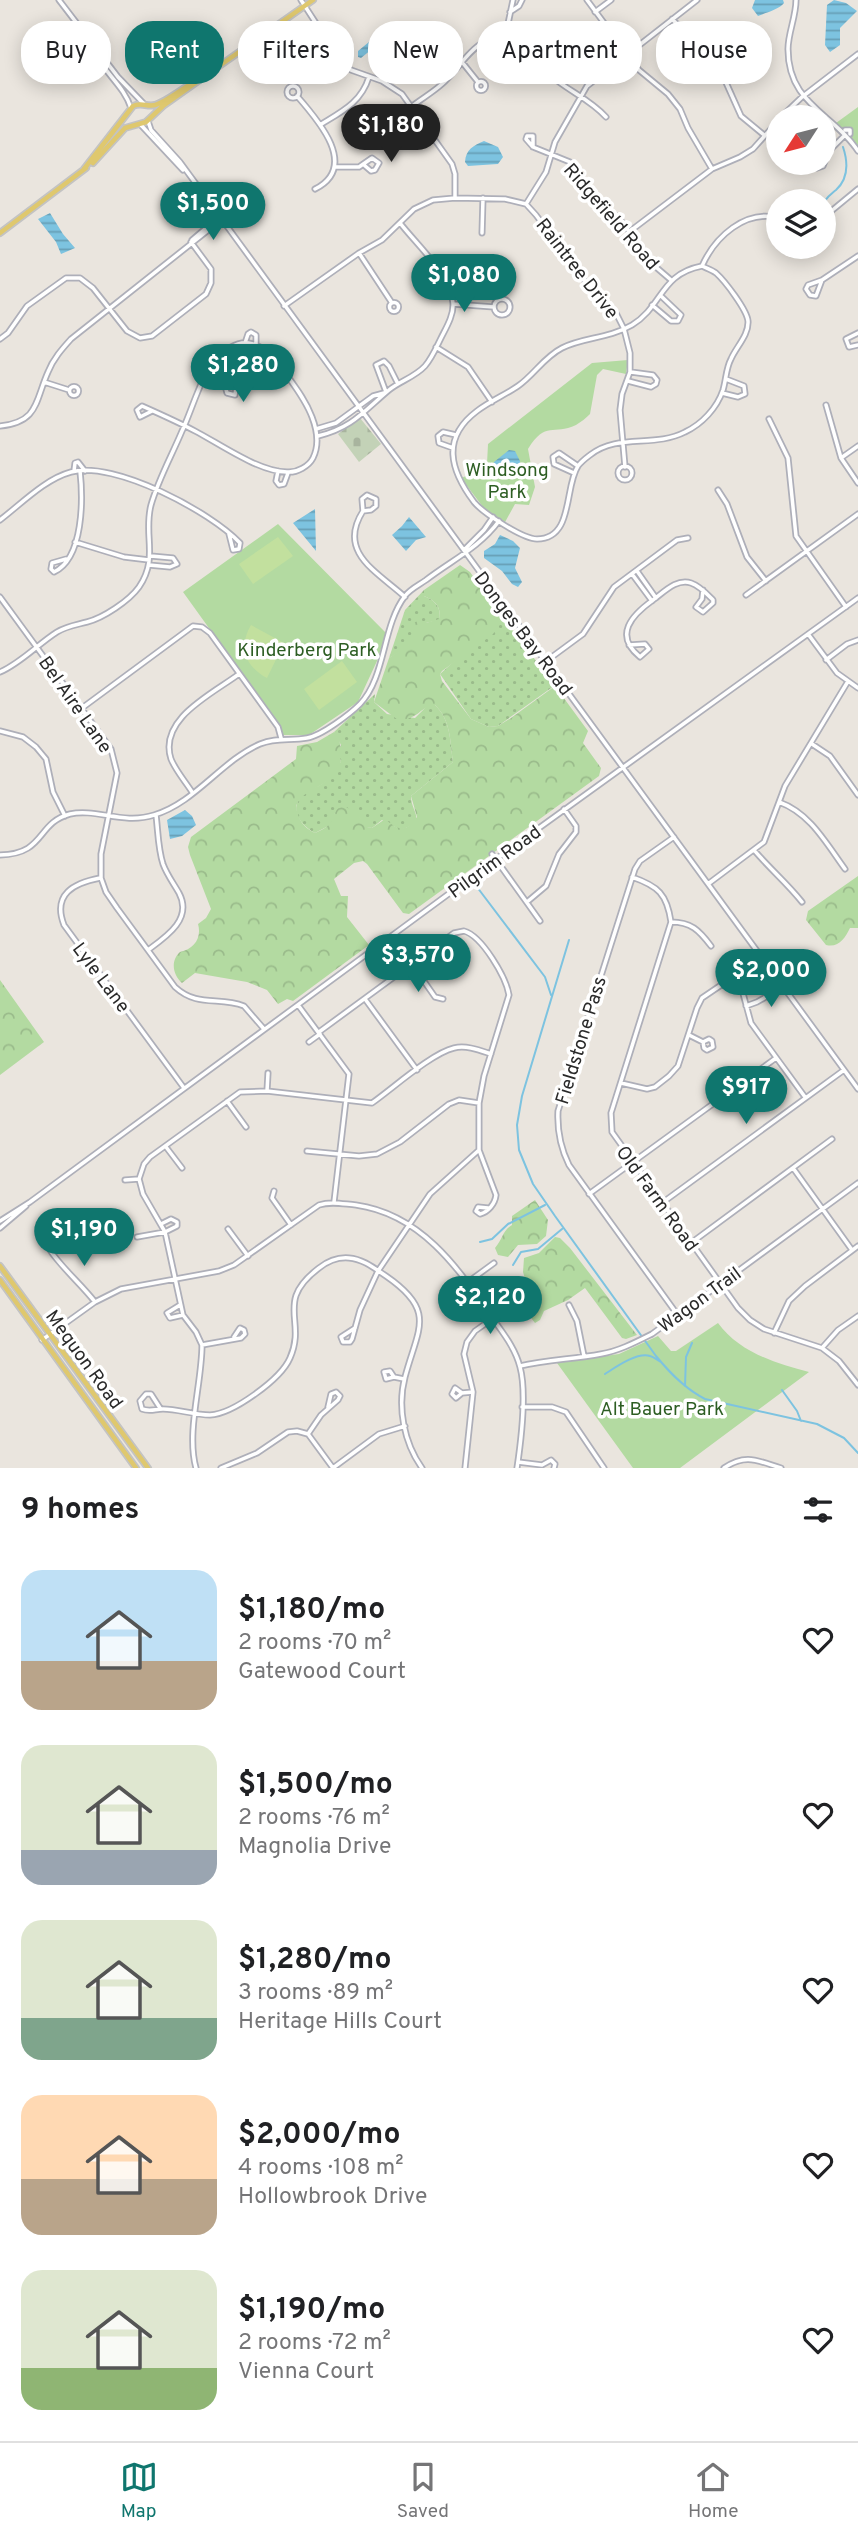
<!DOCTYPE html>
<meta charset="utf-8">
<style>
body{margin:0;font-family:Overpass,sans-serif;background:#f2f2f2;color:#202124;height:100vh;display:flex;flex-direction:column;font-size:26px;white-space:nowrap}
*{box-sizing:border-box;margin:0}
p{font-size:23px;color:#757577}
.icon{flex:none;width:38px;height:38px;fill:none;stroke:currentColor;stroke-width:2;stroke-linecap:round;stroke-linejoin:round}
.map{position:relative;height:1468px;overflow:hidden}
.panel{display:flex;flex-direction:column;background:#fff;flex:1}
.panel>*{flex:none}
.hud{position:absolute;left:21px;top:21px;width:817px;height:63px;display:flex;gap:14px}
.needle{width:46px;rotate:234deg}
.controls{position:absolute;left:766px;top:105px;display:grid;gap:14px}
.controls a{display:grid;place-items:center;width:70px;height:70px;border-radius:50%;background:#fff;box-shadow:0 4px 18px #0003;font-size:35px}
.price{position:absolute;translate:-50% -60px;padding:0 16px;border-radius:24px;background:#0f766e;color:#fff;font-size:23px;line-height:46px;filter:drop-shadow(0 2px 4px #0008)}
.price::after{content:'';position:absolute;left:50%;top:42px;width:21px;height:16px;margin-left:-10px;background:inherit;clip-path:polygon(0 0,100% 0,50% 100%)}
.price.selected{background:#222;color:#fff}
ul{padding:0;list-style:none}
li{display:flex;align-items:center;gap:21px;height:175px;padding:0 21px}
li span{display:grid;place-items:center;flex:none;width:196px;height:140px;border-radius:21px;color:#555}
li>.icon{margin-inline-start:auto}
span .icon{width:84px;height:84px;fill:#fffc;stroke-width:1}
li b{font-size:30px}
h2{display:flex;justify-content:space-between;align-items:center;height:84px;padding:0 21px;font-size:30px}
.pill{padding:0 24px;border-radius:28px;background:#fff;box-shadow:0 4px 18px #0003;font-size:24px;line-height:63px}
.pill.selected{background:#0f766e;color:#fff}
.menu{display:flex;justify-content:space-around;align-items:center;height:98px;border-top:2px solid #e0e0e0;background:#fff;font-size:19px;color:#757577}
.menu a{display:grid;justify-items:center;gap:4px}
.menu .selected{color:#0f766e}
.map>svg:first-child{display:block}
</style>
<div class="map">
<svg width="858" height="1468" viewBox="0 0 858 1468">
<defs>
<pattern id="grass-dots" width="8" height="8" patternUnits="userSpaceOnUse" patternTransform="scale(1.75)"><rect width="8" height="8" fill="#b3daa1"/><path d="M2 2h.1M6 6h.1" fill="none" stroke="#9abb8b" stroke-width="1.8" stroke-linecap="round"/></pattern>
<pattern id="forest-crowns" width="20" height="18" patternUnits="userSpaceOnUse" patternTransform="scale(1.75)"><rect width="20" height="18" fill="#b3daa1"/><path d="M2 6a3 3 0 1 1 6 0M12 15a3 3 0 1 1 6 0" fill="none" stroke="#9abb8b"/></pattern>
<pattern id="cemetery-stones" width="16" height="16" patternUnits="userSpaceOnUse" patternTransform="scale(1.75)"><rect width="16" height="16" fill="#c3d2b7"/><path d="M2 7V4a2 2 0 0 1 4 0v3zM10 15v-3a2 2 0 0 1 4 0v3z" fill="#a8b49e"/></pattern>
<pattern id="water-rules" width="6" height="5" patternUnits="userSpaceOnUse" patternTransform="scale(1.75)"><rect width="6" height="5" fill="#7dc3e0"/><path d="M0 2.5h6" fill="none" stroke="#679fb6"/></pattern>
</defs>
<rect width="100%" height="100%" fill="#eae5de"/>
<path fill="url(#grass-dots)" d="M424 590V596C435 600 442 608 439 620L426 623 407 648 389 658 405 610Z
M500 614 557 688 554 686 498 726 489 727 471 719 440 674 500 620Z
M375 694 374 702 387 714 415 718 428 705H435C451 720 450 741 453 762L411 796C411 813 428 820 401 830L382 820 372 828 366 827C360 813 349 813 335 813L332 824 315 833C301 826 287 808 304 794 309 789 317 788 323 783 330 779 335 768 341 762L338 752 341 745 334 732Z"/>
<path fill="url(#forest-crowns)" d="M460 565 470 572 500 614C501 623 498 627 493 634L442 671 440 674 442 681 471 719 489 727 498 726 511 718 555 686 588 731 583 743 601 768 599 776 409 914 403 913 367 864 363 861 354 863 334 879 341 896H348L347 917 369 945 293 1001 287 999 278 1004 267 990 247 982 195 973 182 983C173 975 170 961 180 952 194 949 202 938 198 924L206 918 211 909 190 855 188 847 191 837 296 759 297 746 317 742 334 732C344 740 338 751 341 762 337 769 333 776 327 781 315 790 302 792 296 806 298 820 303 827 315 833 337 823 327 823 338 808L345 806 363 820 367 827 372 828 385 819C398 830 405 834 417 817L411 796 453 762C450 741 451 720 435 705 419 707 420 719 398 720L374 702 389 658C406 646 415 648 412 624L419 620 426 623 439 619C442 608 435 600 424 596V590Z
M858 876V928H850C845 938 839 948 826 945L806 920 808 911Z
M0 980 44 1042 0 1075Z
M535 1200 548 1220 546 1236 537 1244 518 1245 508 1257 498 1255 495 1248C503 1239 502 1231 512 1225V1216Z
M555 1237 560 1238 570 1248 637 1335 626 1339 622 1338 585 1288 568 1300 544 1311 540 1320 535 1323 525 1310 522 1299 509 1289 517 1280 526 1282 523 1272 524 1258 539 1253Z"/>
<path fill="url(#cemetery-stones)" d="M360 418 381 444 359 462 338 434Z"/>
<path fill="#b3daa1" d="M858 107V146L836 123Z
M628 360 626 374 603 369 597 375 590 414C586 418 581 422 576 425 553 436 546 420 528 449L535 487 529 505 515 504 504 524 483 507 461 478 479 471 487 464 488 444 592 363Z
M278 524 386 633 377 661 358 702 309 735H282L280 727 183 592Z
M718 1323C739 1352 775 1363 809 1372L680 1468H633L557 1363 619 1354 658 1336 671 1351H676Z"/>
<path fill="#c2e09e" d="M278 537 293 556 253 584 239 564Z
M251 625 284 643 267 678C245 666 238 647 251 625Z
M342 661 357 682 319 710 304 689Z"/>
<path fill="url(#water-rules)" d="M755 0H783L784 3C780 9 765 13 758 16L752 8Z
M834 0 846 3 857 11 840 28V45L830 52 825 45 827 5Z
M381 37 390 41 393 51 372 49 361 58 358 57V51L369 42Z
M484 141 498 147 503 157 498 164 468 166 465 162C466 149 473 146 484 141Z
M50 213 63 234 75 248 61 254 56 242 38 219Z
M509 450 515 451 520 461V464L513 469 488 475 494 462Z
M315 509 316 551 293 523Z
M409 517 426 537 416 540 406 551 392 535 402 526Z
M500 535 513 541 520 548 515 568 522 582 518 587 512 584 502 571 484 558V551L495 544Z
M185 810 192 816 196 825 182 836 170 839 167 820Z"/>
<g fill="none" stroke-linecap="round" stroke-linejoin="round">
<path stroke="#7dc3e0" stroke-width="2" d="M824 129 827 131
M824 202C828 196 831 194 836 190 849 178 848 162 843 147
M477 887 545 977 551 995
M569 940 522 1096 517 1125 519 1150 533 1184 555 1216 656 1356C670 1373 685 1389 705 1399L817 1424 844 1438 858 1453
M480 1242 492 1239 508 1224 545 1205
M513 1265 521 1252 538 1249 562 1229
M605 1374C616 1367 637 1352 650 1356 654 1357 657 1360 661 1362
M685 1386 686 1357 692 1343
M782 1390 797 1411 801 1421"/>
<defs>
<path id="minor" d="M59 0 118 77 144 104
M301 0 341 62 351 70 382 81 402 94 452 164 455 174V198
M587 0 639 70 668 94 680 109 688 128 712 169
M796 0C796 17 788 33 788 49 788 104 832 112 858 151
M510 12 519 6 522 0
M595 12 611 0
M672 19 711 58 724 78 741 116 764 135
M505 38 513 0
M95 52C104 73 124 86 131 108
M462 62 478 82
M476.5 86a4.5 4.5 0 1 1 9 0a4.5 4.5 0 1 1-9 0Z
M287 92a6 6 0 1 1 12 0a6 6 0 1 1-12 0Z
M297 96C319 121 359 167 315 189
M411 107C421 99 432 93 442 84 465 64 481 22 520 44 531 51 540 65 550 75 568 91 590 99 606 117
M781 117 802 97 858 54
M148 121 151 130 180 162 858 1089
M140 124 183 170
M320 125C341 112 361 103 369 77
M845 130H850V134
M533 147V136H527L526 139 533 147 570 162 603 206 619 218 657 268 671 280
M812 163 817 168 823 166 829 151 845 135
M336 167H359L372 158 379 163 375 170 371 171 364 165
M526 204 546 172 555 142 587 86 697 0
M824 217 858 189
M629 232 712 169 740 157 753 149 779 120
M482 233 483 198
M192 240 219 217
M359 253 392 303
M702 266C706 268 712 270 716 273 725 281 747 310 748 321 749 335 736 347 731 359 726 368 726 380 723 390 717 408 702 424 685 432 654 448 618 433 590 455 586 458 581 462 578 466 564 487 574 539 537 539 523 539 483 513 474 502 450 470 441 438 477 411 490 401 505 395 518 386 534 375 544 357 562 348 583 337 608 339 632 325 663 306 660 274 702 266Z
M702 266C715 237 745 209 779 218
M822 280 816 296 810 295 806 289 808 285 822 280 858 256
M494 307a8 8 0 1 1 16 0a8 8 0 1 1-16 0Z
M389.5 307a4.5 4.5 0 1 1 9 0a4.5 4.5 0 1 1-9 0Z
M453 304 494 307
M652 305 671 321H678L681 315 661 296
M284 306 359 253 382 240 414 209 433 200 455 198 505 199 526 204 536 215 599 300 616 313 624 329 630 353V372L622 394 620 410 625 467
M858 333 846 339 849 347 858 345
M0 339 8 333 27 306 66 278H80L93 288 127 331 140 338 152 336 206 294 211 283V269L191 242
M245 343 248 334 251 332 256 335V344
M436 347 468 367 492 402
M206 375C216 379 227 382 236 388L235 395 227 393 224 382
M628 381 651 387 656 384 657 380 653 375 631 372
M44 382 69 390
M69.5 391a4.5 4.5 0 1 1 9 0a4.5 4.5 0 1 1-9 0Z
M386 392 376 365 384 361 389 366 398 384
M722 393 738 397 745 394 744 386 726 379
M826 405 841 458 858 483
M769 419 788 458 796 536 846 607
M0 426C39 422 35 401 48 372 53 359 62 349 71 339L221 220
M316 429 336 423 373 396 384 393
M318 436C352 428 364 411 389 390 400 381 415 377 425 366 432 358 436 348 441 338 446 328 454 315 453 303 451 275 417 245 400 223
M453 448 439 443 438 436 443 432 456 435
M841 458 858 446
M618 473a7 7 0 1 1 14 0a7 7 0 1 1-14 0Z
M74 471 75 463 78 462 85 471
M278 471 276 481 279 485 284 484 288 473
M574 473 554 464 553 457 559 453 578 466
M718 490 727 504 747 557 766 581
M363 511 362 499 367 495 376 499V506L371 510 363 511C337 552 376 571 405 597
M0 520C21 504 45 479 71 472 114 460 211 512 240 543L239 549 233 550 229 534
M75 542 124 557 149 560
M464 550 484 530 493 517
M66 559 52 563 51 569 54 572C84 558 83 498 80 471
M149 565 170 567 177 564 173 558 151 556
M637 571 656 598
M632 574 652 601
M746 595 858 514
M0 597 111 749 117 773 101 854V878L106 892 117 908 175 987C198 1008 219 996 244 1006L264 1029
M808 634 837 673 858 688
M629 645 645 644 649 649 640 657C613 635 632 615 653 600 664 592 677 578 691 583 700 586 707 594 713 600V603L703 612 696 607 702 599 703 590
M826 660 847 644 858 640
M545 662 583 634 614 587 677 540 688 538
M0 672C21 663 38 644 57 632 67 626 76 625 87 622 103 618 129 601 139 587 159 558 143 535 151 505 158 480 172 455 182 431 189 417 203 373 212 363 239 333 259 338 281 367 292 383 305 398 312 417 317 430 320 444 313 458 309 466 297 473 287 472 259 472 220 444 195 431 178 422 160 414 142 406L137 410 140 417 152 411
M82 708 193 626 202 627 210 633 278 727 281 738
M0 731 23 737 36 747 46 759 53 792 65 816
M812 744 830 756 858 795
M192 792C185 781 176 771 171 759 158 719 212 694 239 674
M779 802C810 813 826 843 845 869
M674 837 640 861 635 869 558 1111C557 1131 560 1147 569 1165L677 1314
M754 850C769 868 787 883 802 902
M492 854 540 921
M0 855C46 854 36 823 70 814 96 808 123 825 154 815 195 803 221 761 260 744 276 737 290 741 307 738 321 736 350 714 360 704 386 677 382 626 405 596 410 589 419 585 426 580 452 560 479 548 499 521
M632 877C658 886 667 894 671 922L611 1113 612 1132 738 1308 750 1320 764 1329 822 1348 839 1361 858 1385
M100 878C74 883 52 894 64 925L184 1088
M708 884 764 842 785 786 847 683
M527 902 546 886 559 854 576 832V826L564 809
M671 922C691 922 699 930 711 946
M148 950C166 937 193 919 179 893 174 884 167 875 163 864 158 849 158 831 156 815
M412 964 435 997 443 999
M365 999 417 1070
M298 1005 349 1074 334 1202
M746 1006 757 1002 783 987
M319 1032 454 933 464 931C482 936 506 977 509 995L484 1076 479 1103V1150L496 1195C495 1204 488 1212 480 1214L476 1211 478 1207 488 1208
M689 1035 703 1042 709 1039 712 1041 713 1047 707 1050 704 1048 703 1042
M309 1042 320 1034
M621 1083 647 1089 655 1087 669 1076 678 1066 697 1008 702 998 733 977 741 986 751 1023 805 1097
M267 1091 268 1073
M227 1101 246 1127
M166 1147 182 1168
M307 1151 359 1156 377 1154 400 1142 449 1104 459 1100 479 1103
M793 1168 852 1250
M125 1180 139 1179
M274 1191 272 1198 291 1225
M589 1194 776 1058
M662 1203 844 1070
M0 1221 30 1202 496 859 858 598
M0 1228 26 1206
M228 1229 248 1256
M137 1237 165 1232 177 1226V1222L171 1219 161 1224
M691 1243 832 1139
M50 1250C60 1266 82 1285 95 1302
M468 1282 494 1263
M180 1305 167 1313 170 1318 183 1315
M569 1305 577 1321 584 1356
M355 1328 341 1337 343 1342H350L352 1339 360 1310 378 1271 430 1194 479 1150
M774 1333 789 1301 805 1286 858 1246
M42 1340 95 1302 121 1289 219 1271 234 1265 319 1205C331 1201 343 1204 356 1205 420 1214 457 1266 491 1316 502 1332 515 1347 520 1367 527 1393 521 1441 517 1468
M202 1345 241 1338 245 1334 244 1330 240 1328 234 1337
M822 1348 838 1330 858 1316
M520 1366C547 1360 574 1359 601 1354 619 1351 636 1342 652 1334L858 1183
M394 1377 386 1379 384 1372 390 1371 394 1377 404 1379
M462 1393 455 1388 452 1394 456 1398 462 1393 473 1392
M522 1407H552L566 1412 604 1468
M160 1408 151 1394H146L140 1401 142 1409C150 1412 155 1409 163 1409 178 1409 194 1415 210 1415 233 1414 281 1379 290 1358 307 1320 274 1302 319 1268 328 1261 338 1257 349 1258 363 1259 374 1268 386 1276 437 1311 418 1328 405 1377 397 1407 404 1443 422 1468
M308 1434 321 1415 338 1400 340 1396 336 1392 331 1394 328 1407
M518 1462 542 1465 551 1460 555 1464 554 1468
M196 1468C186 1432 202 1383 202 1345L196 1332 183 1315 165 1232 143 1194 139 1179 144 1164 150 1157 240 1092 267 1091 372 1103C392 1089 432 1053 454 1048 466 1045 479 1050 491 1054
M221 1468 257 1453 288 1432 297 1431 308 1434 333 1468
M333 1468 379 1434 405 1426
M465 1468 473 1392 464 1354 467 1342 475 1331 492 1319
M724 1468C746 1453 758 1461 781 1468"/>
<path id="major" d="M93 163 125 128 146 122 163 106 201 79
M84 169 133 106C141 102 147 107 155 105 168 101 189 83 205 76L313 0
M0 233 86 168
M0 1266 148 1468
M0 1280 136 1468"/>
</defs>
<use href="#minor" stroke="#aeafb9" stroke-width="7"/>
<use href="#major" stroke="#c3c3c3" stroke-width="8"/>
<use href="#minor" stroke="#fff" stroke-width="3.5"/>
<use href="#major" stroke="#dfc86e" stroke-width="4.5"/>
</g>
<g text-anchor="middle" stroke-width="7" stroke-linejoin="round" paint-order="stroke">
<g font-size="19" fill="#2a2a2a" stroke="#fff">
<text transform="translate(612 216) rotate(49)" y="7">Ridgefield Road</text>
<text transform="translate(578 268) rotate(52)" y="7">Raintree Drive</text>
<text transform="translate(524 633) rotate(53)" y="7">Donges Bay Road</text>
<text transform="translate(76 704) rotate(55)" y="7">Bel Aire Lane</text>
<text transform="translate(494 861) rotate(-36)" y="7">Pilgrim Road</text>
<text transform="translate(102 977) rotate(53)" y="7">Lyle Lane</text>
<text transform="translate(580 1040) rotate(-73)" y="7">Fieldstone Pass</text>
<text transform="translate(658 1198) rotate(54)" y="7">Old Farm Road</text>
<text transform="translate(699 1299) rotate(-36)" y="7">Wagon Trail</text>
<text transform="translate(85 1359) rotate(54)" y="7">Mequon Road</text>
</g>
<g font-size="19" fill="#2d5e23" stroke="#fff">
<text x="507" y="476">Windsong<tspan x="507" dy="22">Park</tspan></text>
<text x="307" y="656">Kinderberg Park</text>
<text x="662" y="1415">Alt Bauer Park</text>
</g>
</g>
</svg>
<div class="controls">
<a><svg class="needle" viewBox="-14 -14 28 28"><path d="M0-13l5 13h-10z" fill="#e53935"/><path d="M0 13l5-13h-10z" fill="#757577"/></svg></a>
<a><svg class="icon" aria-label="layers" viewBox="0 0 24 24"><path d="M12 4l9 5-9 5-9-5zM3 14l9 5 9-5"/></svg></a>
</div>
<b class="price selected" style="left:391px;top:164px">$1,180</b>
<b class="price" style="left:213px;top:242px">$1,500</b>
<b class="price" style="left:464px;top:314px">$1,080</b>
<b class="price" style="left:243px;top:404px">$1,280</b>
<b class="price" style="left:418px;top:994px">$3,570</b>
<b class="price" style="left:771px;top:1009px">$2,000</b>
<b class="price" style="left:746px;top:1126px">$917</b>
<b class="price" style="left:84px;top:1268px">$1,190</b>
<b class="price" style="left:490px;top:1336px">$2,120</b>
<div class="hud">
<a class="pill">Buy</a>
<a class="pill selected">Rent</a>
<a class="pill">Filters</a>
<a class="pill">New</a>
<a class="pill">Apartment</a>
<a class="pill">House</a>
</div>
</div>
<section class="panel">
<h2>9 homes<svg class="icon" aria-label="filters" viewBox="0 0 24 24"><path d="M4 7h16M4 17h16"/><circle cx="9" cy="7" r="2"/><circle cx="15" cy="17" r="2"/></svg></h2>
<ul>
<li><span style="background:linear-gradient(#bfe0f5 65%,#b9a48a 0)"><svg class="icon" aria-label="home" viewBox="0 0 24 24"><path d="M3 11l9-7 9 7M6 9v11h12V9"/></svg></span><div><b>$1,180/mo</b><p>2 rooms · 70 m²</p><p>Gatewood Court</p></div><svg class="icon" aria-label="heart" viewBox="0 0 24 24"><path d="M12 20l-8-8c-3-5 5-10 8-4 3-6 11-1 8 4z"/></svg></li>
<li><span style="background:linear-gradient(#dfe7d0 75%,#9aa5b1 0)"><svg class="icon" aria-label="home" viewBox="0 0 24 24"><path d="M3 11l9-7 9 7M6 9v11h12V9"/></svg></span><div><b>$1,500/mo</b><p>2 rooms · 76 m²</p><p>Magnolia Drive</p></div><svg class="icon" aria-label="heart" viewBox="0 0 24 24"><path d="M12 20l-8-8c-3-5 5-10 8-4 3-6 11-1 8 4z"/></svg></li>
<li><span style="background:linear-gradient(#dfe7d0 70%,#7fa58c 0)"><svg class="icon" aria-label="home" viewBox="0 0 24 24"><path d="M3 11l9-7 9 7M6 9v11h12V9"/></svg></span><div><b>$1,280/mo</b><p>3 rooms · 89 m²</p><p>Heritage Hills Court</p></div><svg class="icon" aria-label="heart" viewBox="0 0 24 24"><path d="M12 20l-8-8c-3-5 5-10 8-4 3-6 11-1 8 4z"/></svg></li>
<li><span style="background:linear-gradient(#ffd9b3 60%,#b9a48a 0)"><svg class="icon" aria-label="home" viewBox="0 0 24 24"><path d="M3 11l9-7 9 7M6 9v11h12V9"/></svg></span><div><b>$2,000/mo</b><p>4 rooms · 108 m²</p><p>Hollowbrook Drive</p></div><svg class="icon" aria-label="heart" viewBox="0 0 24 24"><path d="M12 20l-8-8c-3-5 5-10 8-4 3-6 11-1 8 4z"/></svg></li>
<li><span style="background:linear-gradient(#dfe7d0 70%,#8fb573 0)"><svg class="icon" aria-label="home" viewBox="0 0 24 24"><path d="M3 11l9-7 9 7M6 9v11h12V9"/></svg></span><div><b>$1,190/mo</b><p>2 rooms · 72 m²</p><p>Vienna Court</p></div><svg class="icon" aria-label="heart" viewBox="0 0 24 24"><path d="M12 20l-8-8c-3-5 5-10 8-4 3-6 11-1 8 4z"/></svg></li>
</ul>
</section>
<nav class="menu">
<a class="selected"><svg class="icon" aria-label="map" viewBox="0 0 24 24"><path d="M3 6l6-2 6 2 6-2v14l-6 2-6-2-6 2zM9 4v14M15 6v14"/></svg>Map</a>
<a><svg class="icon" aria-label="saved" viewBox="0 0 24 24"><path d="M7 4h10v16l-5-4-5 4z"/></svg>Saved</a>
<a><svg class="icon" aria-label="home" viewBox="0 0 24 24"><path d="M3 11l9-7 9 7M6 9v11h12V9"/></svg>Home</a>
</nav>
